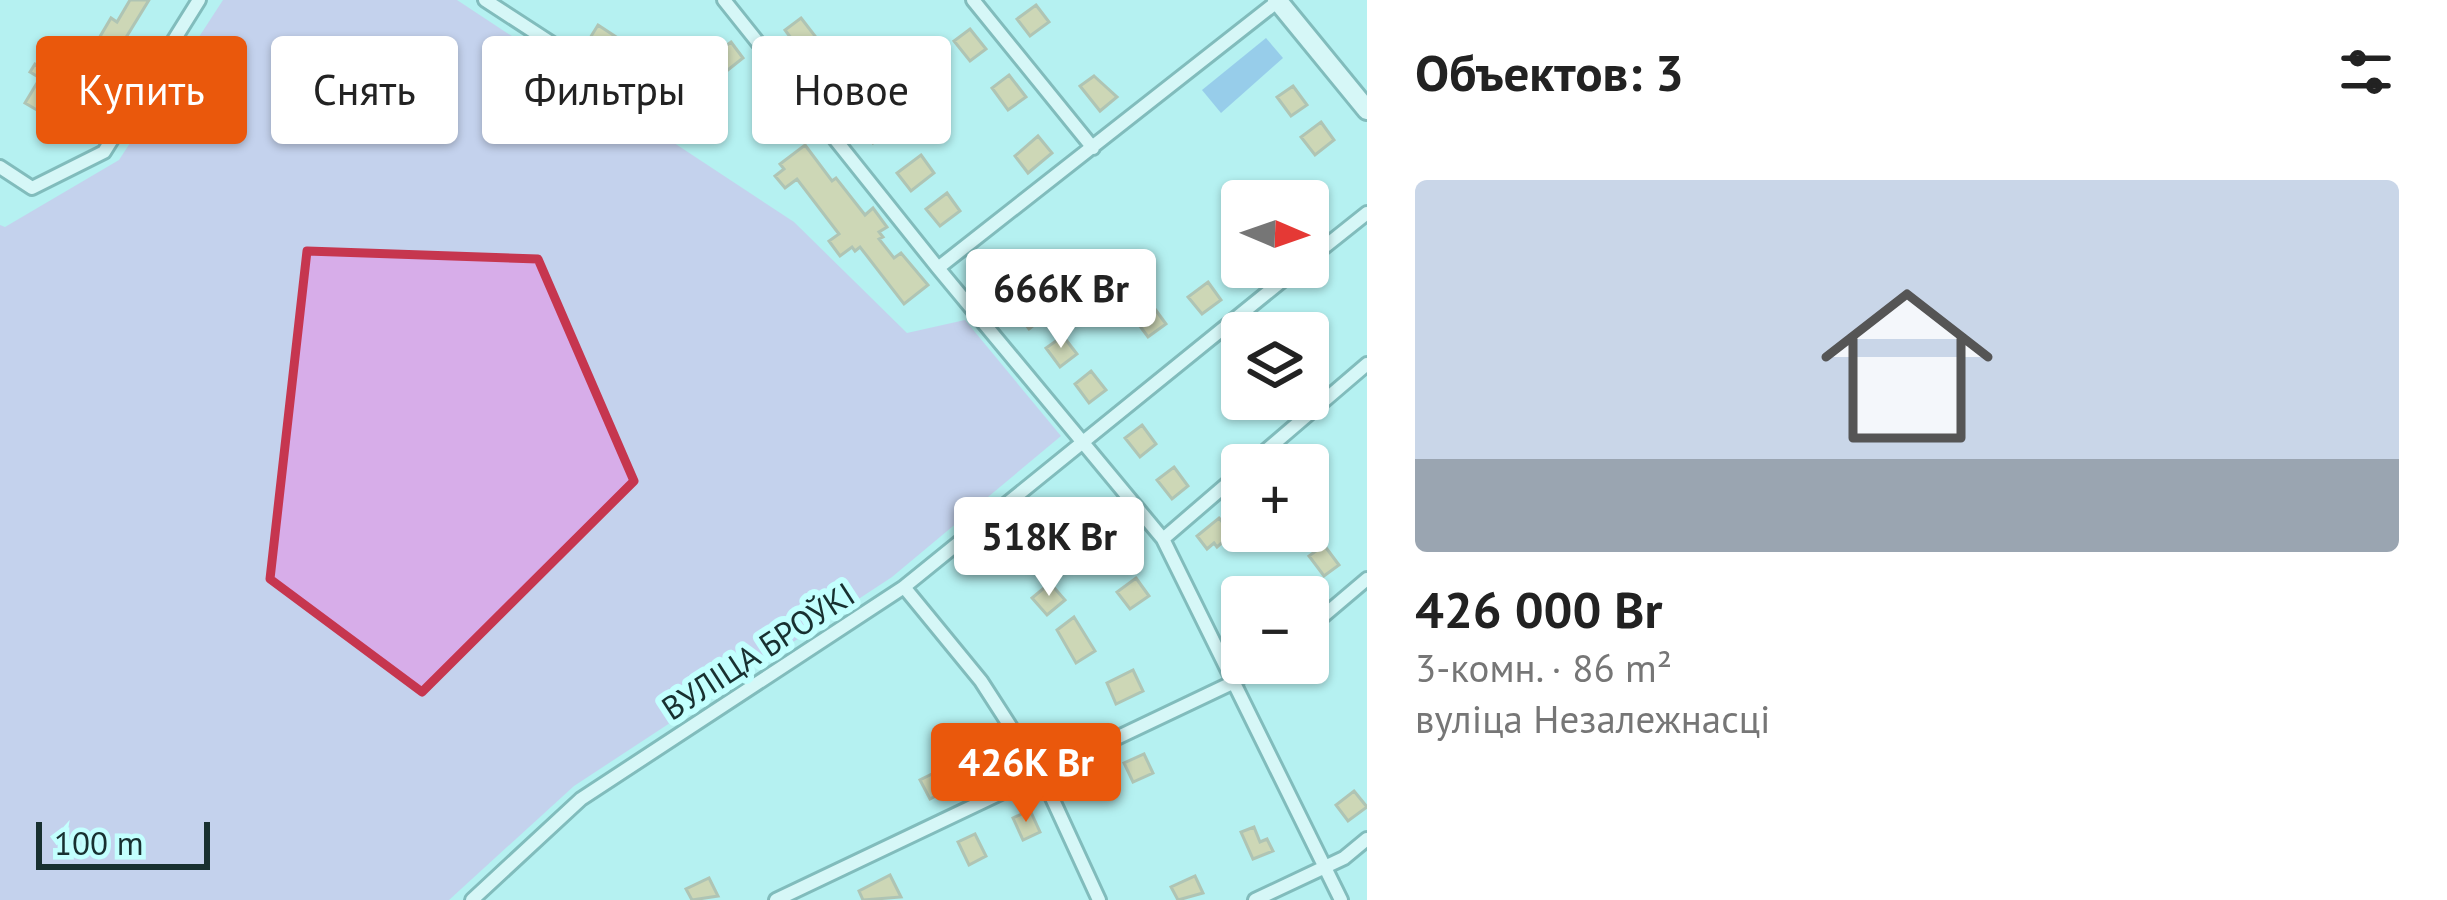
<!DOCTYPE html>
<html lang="ru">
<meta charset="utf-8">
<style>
body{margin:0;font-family:"PT Sans",sans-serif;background:#f2f2f2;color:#222;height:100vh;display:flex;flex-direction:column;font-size:45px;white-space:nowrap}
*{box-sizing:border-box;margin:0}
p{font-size:39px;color:#767676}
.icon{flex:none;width:66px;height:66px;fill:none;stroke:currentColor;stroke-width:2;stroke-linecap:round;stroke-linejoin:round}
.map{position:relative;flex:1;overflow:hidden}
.drawer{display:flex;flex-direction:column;background:#fff;width:1080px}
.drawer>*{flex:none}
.guide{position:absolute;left:36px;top:36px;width:1140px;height:108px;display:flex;gap:24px}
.needle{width:78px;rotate:92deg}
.tools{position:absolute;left:1221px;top:180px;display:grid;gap:24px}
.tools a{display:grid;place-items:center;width:108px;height:108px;border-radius:12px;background:#fff;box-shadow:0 3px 9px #0004;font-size:60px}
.scale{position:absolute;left:36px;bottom:30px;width:174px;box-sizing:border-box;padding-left:12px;border:6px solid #183030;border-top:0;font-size:33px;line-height:42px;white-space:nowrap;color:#183030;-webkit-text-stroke:9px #c3fffe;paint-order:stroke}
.price{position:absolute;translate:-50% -102px;padding:0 27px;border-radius:12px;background:#fff;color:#222;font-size:39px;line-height:78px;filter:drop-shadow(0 3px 6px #0008)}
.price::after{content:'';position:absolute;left:50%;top:72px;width:36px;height:27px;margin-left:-18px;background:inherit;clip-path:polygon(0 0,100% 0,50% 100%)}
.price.current{background:#ea580c;color:#fff}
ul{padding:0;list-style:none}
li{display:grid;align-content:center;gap:24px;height:636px;padding:0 48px}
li+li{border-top:3px solid #e0e0e0}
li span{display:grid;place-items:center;height:372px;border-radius:12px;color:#555}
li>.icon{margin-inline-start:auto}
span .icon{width:216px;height:216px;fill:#fffc;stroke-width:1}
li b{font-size:51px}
h2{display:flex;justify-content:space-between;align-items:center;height:144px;padding:0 48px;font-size:51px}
.chip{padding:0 42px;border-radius:12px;background:#fff;box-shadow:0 3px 9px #0004;font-size:42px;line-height:108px}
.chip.current{background:#ea580c;color:#fff}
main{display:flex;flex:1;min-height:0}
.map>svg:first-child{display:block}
</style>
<main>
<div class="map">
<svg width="1367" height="900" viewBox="0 0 1367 900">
<rect width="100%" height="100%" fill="#b5f1f1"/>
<path fill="#d7ade9" d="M223 0H457L794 222 907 333 965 320 1061 436 892 577 574 786 449 900H0V225L5 227 119 160Z"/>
<path fill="#73a3e3" d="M1266 38 1283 58 1221 113 1202 90Z"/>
<path fill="#eab86f" stroke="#a98f6a" stroke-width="3" d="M130 0H149L111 62 116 66 108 79 95 71 110 47 98 40 111 18 117 22Z
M1036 5 1049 22 1030 36 1017 19Z
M801 18 815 36 799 49 785 30Z
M598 25 633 48 624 63 590 38Z
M970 29 986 49 970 61 954 41Z
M731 42 743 58 724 73 712 56Z
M835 57 853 82 834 97 815 72Z
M662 62 676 80 658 94 644 76Z
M35 64 55 76 43 97 49 100 42 113 25 103 40 78 30 72Z
M1009 75 1026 97 1008 110 992 88Z
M1094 76 1117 97 1100 111 1080 86Z
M1293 86 1307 105 1291 116 1277 97Z
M877 108 892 129 873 143 858 123Z
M1321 122 1334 140 1315 155 1301 137Z
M1038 136 1052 153 1028 173 1015 156Z
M805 145 832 181 836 178 865 215 873 208 887 227 879 232 883 237 879 239 894 258 901 253 928 285 904 304 860 247 855 251 852 247 840 256 829 241 839 234 797 179 785 188 775 176 784 169 780 164Z
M921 155 934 173 911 191 897 173Z
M947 193 960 211 940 226 926 209Z
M1001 257 1015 277 998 290 983 270Z
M1208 282 1221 300 1202 314 1188 297Z
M1031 294 1047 315 1029 329 1013 308Z
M1152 305 1166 324 1148 337 1134 318Z
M1063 336 1077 354 1060 367 1046 348Z
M1091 371 1106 390 1089 403 1075 384Z
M1142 425 1156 444 1140 457 1125 438Z
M1174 467 1188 486 1172 499 1157 480Z
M1219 518 1232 534 1217 547 1214 543 1207 549 1197 536Z
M1119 532 1131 552 1113 563 1101 543Z
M1324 545 1339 565 1324 576 1309 556Z
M1136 578 1149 596 1130 609 1117 592Z
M1050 583 1065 600 1047 615 1032 598Z
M1074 617 1095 651 1076 663 1057 630Z
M1133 670 1143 691 1116 704 1107 683Z
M980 749 991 771 974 779 964 757Z
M1144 754 1153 773 1133 782 1124 763Z
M940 770 949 789 930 799 920 780Z
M1354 791 1367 807 1348 821 1336 805Z
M1030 810 1040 832 1023 840 1013 818Z
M1254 827 1260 842 1267 839 1273 851 1253 859 1241 832Z
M975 834 986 856 969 865 958 842Z
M890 875 901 897 863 900 859 891Z
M1195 876 1203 893 1178 900 1171 887Z
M709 878 718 896 692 900 686 889Z"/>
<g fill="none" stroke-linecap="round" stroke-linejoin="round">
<defs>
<path id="minor" d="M485 0 625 91
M724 0 938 268 1163 539 1341 900
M973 0 1093 148
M0 167 32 188 104 152 199 0
M1308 260 1367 213
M938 268 1278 1
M1249 465 1367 364
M1163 539 1242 471
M904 587 981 681 1041 774 1099 900
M1308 629 1367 579
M472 900 581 799 904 587 1299 267
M776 900 1232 683 1260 663
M1255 900 1344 858 1367 839"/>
<path id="secondary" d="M1277 0 1367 110"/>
</defs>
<use href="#minor" stroke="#447d7d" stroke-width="18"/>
<use href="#secondary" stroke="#447d7d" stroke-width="24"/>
<use href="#minor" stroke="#fff" stroke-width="12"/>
<use href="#secondary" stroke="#fff" stroke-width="18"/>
</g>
<path d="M0 0H1367V900H0ZM307 251 538 259 634 481 422 692 270 579Z" fill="#b5f1f1" fill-opacity=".55" fill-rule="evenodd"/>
<path fill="none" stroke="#c6364f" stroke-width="9" stroke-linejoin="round" d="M307 251 538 259 634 481 422 692 270 579Z"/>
<g text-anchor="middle" stroke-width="12" stroke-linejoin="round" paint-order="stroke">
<g font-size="33" fill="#183030" stroke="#c3fffe">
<text transform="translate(758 651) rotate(-33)" y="12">ВУЛІЦА БРОЎКІ</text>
</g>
</g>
</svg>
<div class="tools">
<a><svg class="needle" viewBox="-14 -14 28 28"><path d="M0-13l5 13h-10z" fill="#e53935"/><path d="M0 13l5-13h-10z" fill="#767676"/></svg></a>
<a><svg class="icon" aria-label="layers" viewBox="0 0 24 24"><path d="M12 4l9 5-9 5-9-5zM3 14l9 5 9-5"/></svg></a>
<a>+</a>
<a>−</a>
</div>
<div class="scale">100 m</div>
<b class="price" style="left:1061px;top:351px">666K Br</b>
<b class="price" style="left:1049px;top:599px">518K Br</b>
<b class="price current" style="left:1026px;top:825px">426K Br</b>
<div class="guide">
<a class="chip current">Купить</a>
<a class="chip">Снять</a>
<a class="chip">Фильтры</a>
<a class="chip">Новое</a>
</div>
</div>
<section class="drawer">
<h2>Объектов: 3<svg class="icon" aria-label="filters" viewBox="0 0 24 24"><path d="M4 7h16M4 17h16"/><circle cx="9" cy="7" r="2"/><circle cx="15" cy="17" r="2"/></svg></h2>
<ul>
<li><span style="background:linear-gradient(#c9d6e8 75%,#9aa5b1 0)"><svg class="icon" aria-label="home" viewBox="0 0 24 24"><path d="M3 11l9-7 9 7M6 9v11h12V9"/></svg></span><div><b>426 000 Br</b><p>3-комн. · 86 m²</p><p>вуліца Незалежнасці</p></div></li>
</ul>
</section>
</main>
